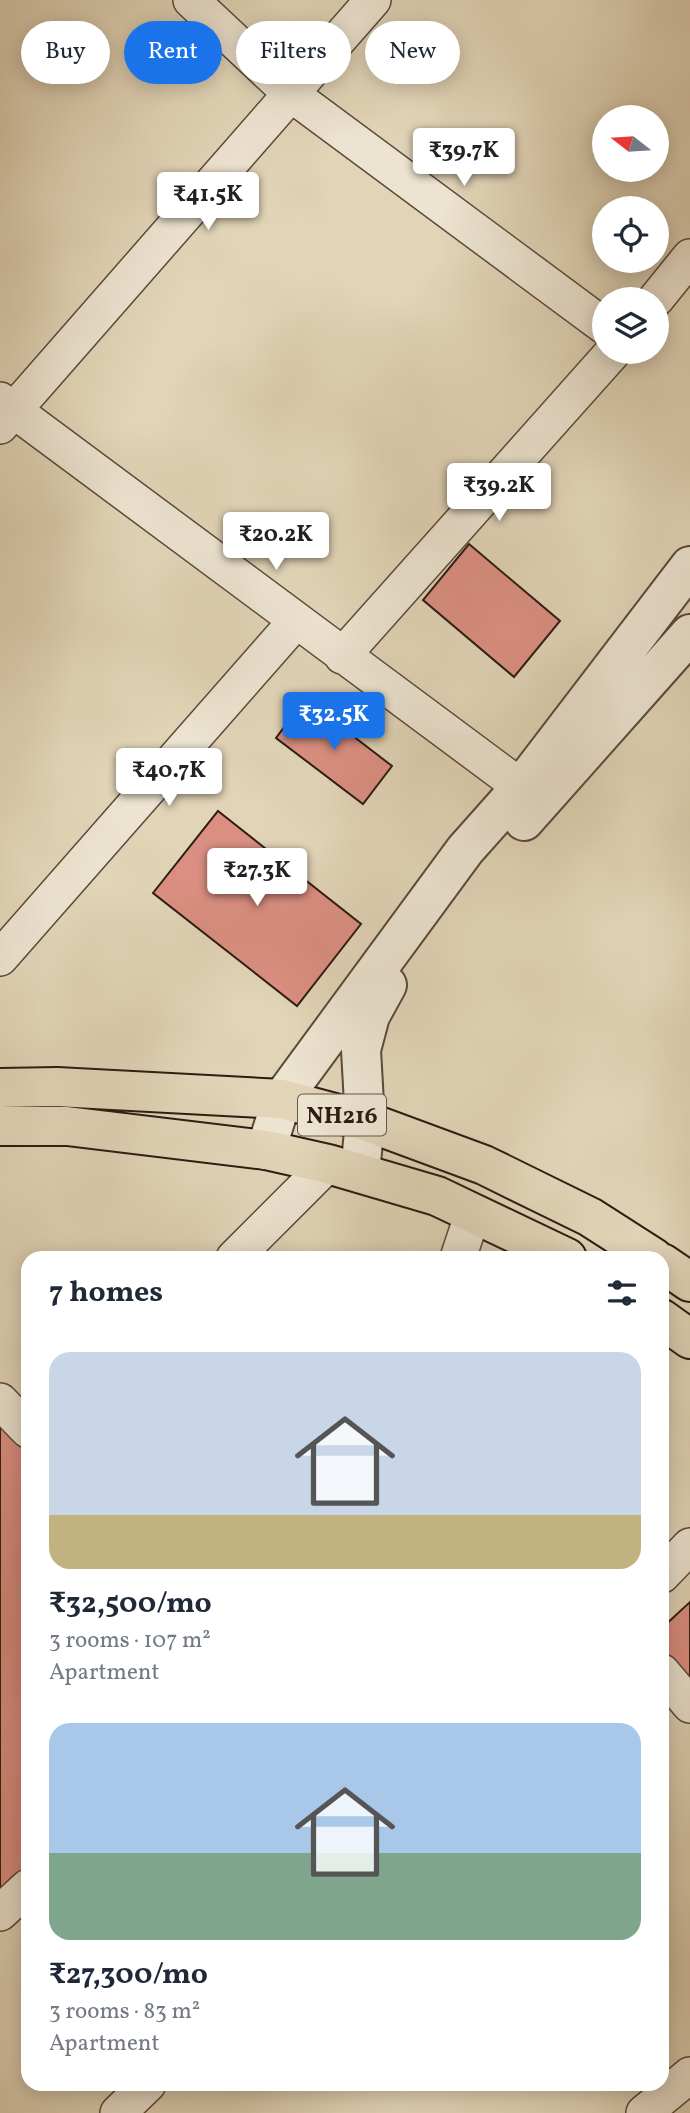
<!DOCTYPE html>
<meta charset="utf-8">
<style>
body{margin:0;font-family:Vollkorn,serif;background:#f6f6f7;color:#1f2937;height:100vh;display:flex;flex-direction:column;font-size:26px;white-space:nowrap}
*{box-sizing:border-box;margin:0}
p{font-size:23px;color:#747a83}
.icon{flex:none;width:38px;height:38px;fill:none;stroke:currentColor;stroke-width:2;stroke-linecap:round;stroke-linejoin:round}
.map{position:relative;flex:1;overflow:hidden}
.sheet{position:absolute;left:21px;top:1251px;width:648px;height:840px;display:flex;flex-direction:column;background:#fff;border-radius:21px;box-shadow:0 4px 18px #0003}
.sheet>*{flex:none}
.top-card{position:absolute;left:21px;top:21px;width:649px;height:63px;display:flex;gap:14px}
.needle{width:46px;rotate:287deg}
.controls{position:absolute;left:592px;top:105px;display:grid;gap:14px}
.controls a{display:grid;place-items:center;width:77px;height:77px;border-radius:50%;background:#fff;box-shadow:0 4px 18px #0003;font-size:35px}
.price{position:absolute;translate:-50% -60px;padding:0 16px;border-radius:7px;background:#fff;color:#222;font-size:23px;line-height:46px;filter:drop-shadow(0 2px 4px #0008)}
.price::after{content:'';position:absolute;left:50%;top:42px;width:21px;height:16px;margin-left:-10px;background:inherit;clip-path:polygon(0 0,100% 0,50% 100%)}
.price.active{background:#1a73e8;color:#fff}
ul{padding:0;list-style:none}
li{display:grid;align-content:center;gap:14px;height:371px;padding:0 28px}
li span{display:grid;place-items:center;height:217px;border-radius:21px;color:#555}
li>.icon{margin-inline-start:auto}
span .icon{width:126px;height:126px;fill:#fffc;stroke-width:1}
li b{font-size:30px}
h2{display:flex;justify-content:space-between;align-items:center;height:84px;padding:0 28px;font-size:30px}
.tag{padding:0 24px;border-radius:32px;background:#fff;box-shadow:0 4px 18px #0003;font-size:24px;line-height:63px}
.tag.active{background:#1a73e8;color:#fff}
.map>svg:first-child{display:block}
</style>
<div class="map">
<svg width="690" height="2113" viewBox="0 0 690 2113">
<rect width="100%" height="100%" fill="#e1d4b7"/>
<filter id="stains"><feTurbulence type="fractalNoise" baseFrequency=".00286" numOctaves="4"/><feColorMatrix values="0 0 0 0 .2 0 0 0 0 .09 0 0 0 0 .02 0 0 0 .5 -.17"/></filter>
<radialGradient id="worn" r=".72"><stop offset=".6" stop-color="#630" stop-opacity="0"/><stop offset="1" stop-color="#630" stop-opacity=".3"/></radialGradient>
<path fill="#db8f82" stroke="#2d1b13" stroke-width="2" d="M469 544 560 621 514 677 423 600Z
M305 699 392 766 363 804 276 738Z
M218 811 361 924 297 1006 153 893Z
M0 1401 28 1430V1887L0 1913Z
M690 1602V1683L662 1651V1628Z"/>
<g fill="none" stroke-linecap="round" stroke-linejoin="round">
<defs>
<path id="minor" d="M191 0 291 94 604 326
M656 299 690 257
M0 400 521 787
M0 426 373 0
M342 656 613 352
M0 958 296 621
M234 1258 328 1164
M458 1258 473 1213
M0 1401 28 1430
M662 1575 690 1546
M662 1672 690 1705
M0 1913 28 1887
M118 2113 148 2084
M644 2113 690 2075"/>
<path id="tertiary" d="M524 821 690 634
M266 1150 282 1099 465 850 521 787 690 566
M360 1173 365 1121 361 1050 370 1016 387 985"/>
<path id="trunk" d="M0 1088 57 1087 282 1099 365 1121 484 1165 590 1217 654 1258
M0 1126H67L266 1150 328 1164 437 1196 567 1258
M662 1263 690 1282
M662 1319 690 1339"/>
</defs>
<use href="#minor" stroke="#5a493c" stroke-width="38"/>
<use href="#tertiary" stroke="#5a493c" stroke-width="42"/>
<use href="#trunk" stroke="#2d1b13" stroke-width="42"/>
<use href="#minor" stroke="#ece3d0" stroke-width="35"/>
<use href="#tertiary" stroke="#ece3d0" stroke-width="38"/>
<use href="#trunk" stroke="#e1d4b7" stroke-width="38"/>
</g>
<g text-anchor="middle" stroke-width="6" stroke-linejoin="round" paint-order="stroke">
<rect fill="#ece3d0" stroke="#66574c" stroke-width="2" x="298" y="1094.5" width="88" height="41" rx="5"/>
<g font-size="24" font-weight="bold" fill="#2d1b13">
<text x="342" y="1123">NH216</text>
</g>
</g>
<rect width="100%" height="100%" filter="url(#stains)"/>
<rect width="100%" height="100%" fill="url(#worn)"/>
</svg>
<div class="controls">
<a><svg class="needle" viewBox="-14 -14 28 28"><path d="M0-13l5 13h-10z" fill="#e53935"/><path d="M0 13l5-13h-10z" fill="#747a83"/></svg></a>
<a><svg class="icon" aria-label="locate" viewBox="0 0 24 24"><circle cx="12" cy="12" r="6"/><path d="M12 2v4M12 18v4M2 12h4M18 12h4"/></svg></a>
<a><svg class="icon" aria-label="layers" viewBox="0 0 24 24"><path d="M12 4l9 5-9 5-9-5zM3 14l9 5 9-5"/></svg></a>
</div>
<b class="price" style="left:464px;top:188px">₹39.7K</b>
<b class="price" style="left:208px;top:232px">₹41.5K</b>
<b class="price" style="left:499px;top:523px">₹39.2K</b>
<b class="price" style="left:276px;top:572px">₹20.2K</b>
<b class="price active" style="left:334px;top:752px">₹32.5K</b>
<b class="price" style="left:169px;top:808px">₹40.7K</b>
<b class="price" style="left:257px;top:908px">₹27.3K</b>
<div class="top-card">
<a class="tag">Buy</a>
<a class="tag active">Rent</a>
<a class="tag">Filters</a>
<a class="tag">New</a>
</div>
<section class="sheet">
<h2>7 homes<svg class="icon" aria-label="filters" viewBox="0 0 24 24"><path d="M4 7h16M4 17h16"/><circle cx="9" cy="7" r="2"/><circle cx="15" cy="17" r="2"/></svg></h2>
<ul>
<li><span style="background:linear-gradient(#c9d6e8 75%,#c2b280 0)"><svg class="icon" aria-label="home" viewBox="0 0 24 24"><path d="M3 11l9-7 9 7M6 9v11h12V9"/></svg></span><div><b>₹32,500/mo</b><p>3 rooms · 107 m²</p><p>Apartment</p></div></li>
<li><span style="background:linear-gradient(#a9c7e8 60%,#7fa58c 0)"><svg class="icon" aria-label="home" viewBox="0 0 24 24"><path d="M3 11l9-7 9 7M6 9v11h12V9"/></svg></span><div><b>₹27,300/mo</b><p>3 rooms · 83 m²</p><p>Apartment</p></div></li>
</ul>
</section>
</div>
